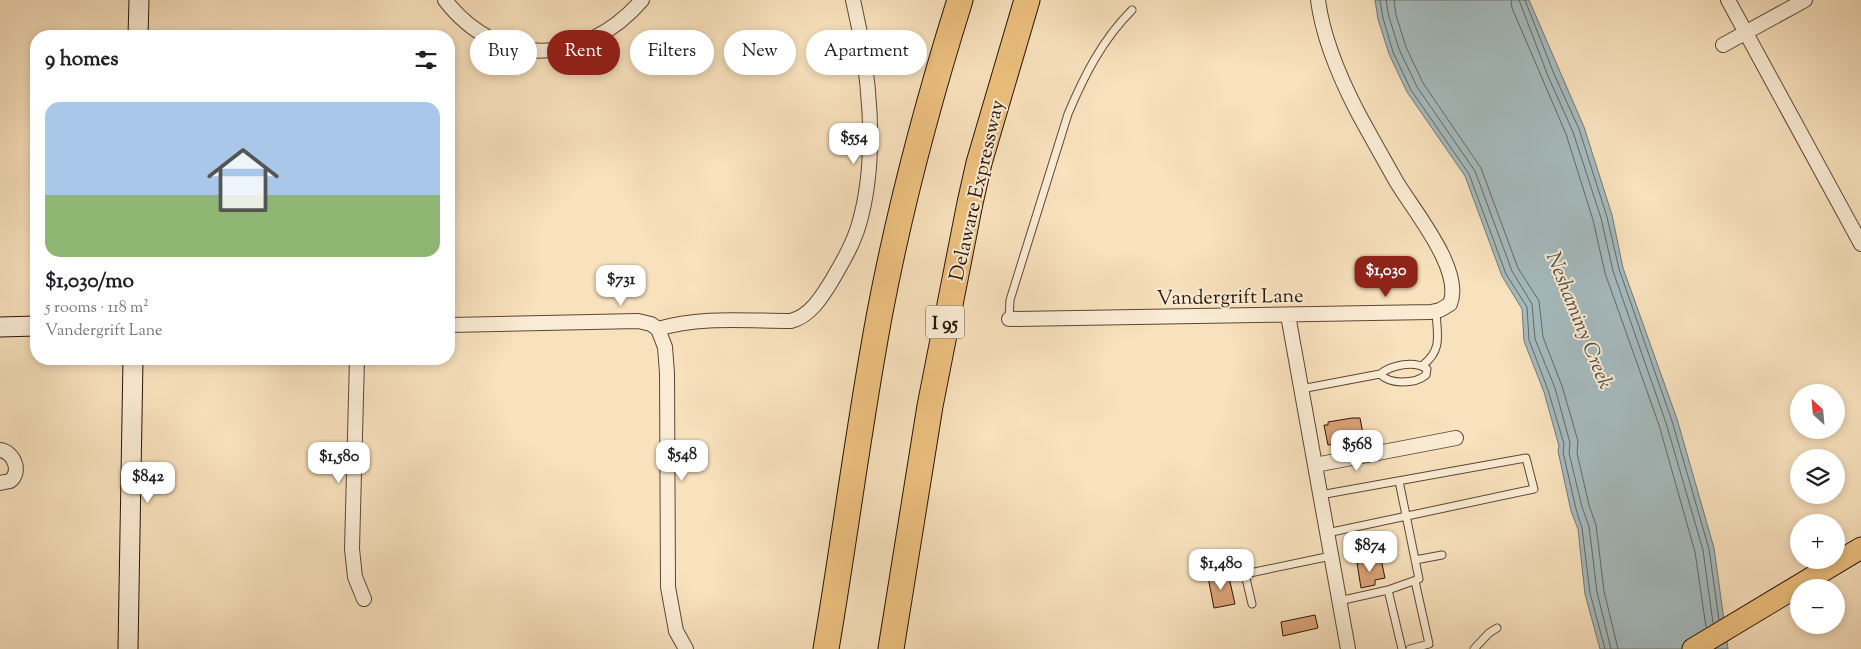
<!DOCTYPE html>
<meta charset="utf-8">
<style>
body{margin:0;font-family:"Sorts Mill Goudy",serif;background:#f2f2f2;color:#202124;height:100vh;display:flex;flex-direction:column;font-size:19px;white-space:nowrap}
*{box-sizing:border-box;margin:0}
p{font-size:16px;color:#757577}
.icon{flex:none;width:28px;height:28px;fill:none;stroke:currentColor;stroke-width:2;stroke-linecap:round;stroke-linejoin:round}
.map{position:relative;flex:1;overflow:hidden}
.details{position:absolute;left:30px;top:30px;width:425px;height:335px;display:flex;flex-direction:column;background:#fff;border-radius:20px;box-shadow:0 2px 8px #0003}
.details>*{flex:none}
.guide{position:absolute;left:470px;top:30px;width:475px;height:45px;display:flex;gap:10px}
.needle{width:32px;rotate:334deg}
.controls{position:absolute;left:1790px;top:384px;display:grid;gap:10px}
.controls a{display:grid;place-items:center;width:55px;height:55px;border-radius:50%;background:#fff;box-shadow:0 2px 8px #0003;font-size:25px}
.price{position:absolute;translate:-50% -42px;padding:0 11px;border-radius:10px;background:#fff;color:#222;font-size:16px;line-height:32px;filter:drop-shadow(0 1px 2px #0008)}
.price::after{content:'';position:absolute;left:50%;top:30px;width:15px;height:11px;margin-left:-8px;background:inherit;clip-path:polygon(0 0,100% 0,50% 100%)}
.price.on{background:#8f2418;color:#fff}
ul{padding:0;list-style:none}
li{display:grid;align-content:center;gap:10px;height:265px;padding:0 15px}
li span{display:grid;place-items:center;height:155px;border-radius:15px;color:#555}
li>.icon{margin-inline-start:auto}
span .icon{width:90px;height:90px;fill:#fffc;stroke-width:1}
li b{font-size:21px}
h2{display:flex;justify-content:space-between;align-items:center;height:60px;padding:0 15px;font-size:21px}
.chip{padding:0 18px;border-radius:22px;background:#fff;box-shadow:0 2px 8px #0003;font-size:18px;line-height:45px}
.chip.on{background:#8f2418;color:#fff}
.map>svg:first-child{display:block}
</style>
<div class="map">
<svg width="1861" height="649" viewBox="0 0 1861 649">
<rect width="100%" height="100%" fill="#f8e1bd"/>
<filter id="stains"><feTurbulence type="fractalNoise" baseFrequency=".004" numOctaves="4"/><feColorMatrix values="0 0 0 0 .2 0 0 0 0 .09 0 0 0 0 .02 0 0 0 .5 -.17"/></filter>
<radialGradient id="worn" r=".72"><stop offset=".6" stop-color="#630" stop-opacity="0"/><stop offset="1" stop-color="#630" stop-opacity=".3"/></radialGradient>
<path fill="#a4babd" stroke="#737874" d="M1375 0H1529L1584 127 1612 215 1623 268 1677 419 1714 548 1728 649H1600L1585 594 1578 529 1571 511 1558 451 1559 446 1544 392 1524 341 1522 309 1502 276 1465 176 1407 92 1389 54 1378 19Z"/>
<g fill="none" stroke-linecap="round" stroke-linejoin="round">
<path stroke="#666762" stroke-width="1" d="M1380 0 1383 18 1393 52 1411 90 1469 174 1506 274 1527 307 1529 340 1548 390 1564 444 1563 452 1576 509 1582 528 1590 593 1605 649
M1386 0 1389 17 1399 49 1417 87 1475 171 1512 271 1532 304 1535 339 1555 388 1570 443 1569 453 1582 507 1589 526 1597 592 1611 649
M1394 0 1396 15 1406 47 1423 83 1481 168 1518 268 1539 301 1543 337 1562 386 1578 441 1577 453 1589 505 1596 525 1604 591 1618 649
M1511 0 1512 8 1566 134 1593 220 1605 273 1659 425 1695 552 1706 627
M1519 0 1548 76 1573 132 1601 218 1613 271 1666 423 1703 550 1713 623
M1525 0 1554 74 1579 129 1607 217 1619 269 1672 421 1709 549 1719 620"/>
</g>
<path fill="#dba176" stroke="#291407" d="M1352 418H1360L1364 439 1328 445 1324 425H1328V422Z
M1381 559 1385 578 1375 580V585L1361 588 1357 563Z
M1228 573 1235 604 1214 608 1208 577Z
M1315 615 1318 628 1283 636 1281 622Z"/>
<g fill="none" stroke-linecap="round" stroke-linejoin="round">
<defs>
<path id="service" d="M1009 319 1010 300 1068 114C1084 76 1102 40 1132 10
M1423 365C1443 349 1437 335 1436 311
M1301 389 1380 374C1392 365 1414 360 1427 369L1426 375C1415 384 1390 385 1380 374
M1320 495 1526 458 1534 489 1327 533
M1415 560 1442 555
M1388 590 1402 649
M1339 601 1388 590 1419 579 1399 481
M1252 604 1245 574 1331 556
M1410 649 1429 644 1415 581
M1474 649 1489 633 1497 628"/>
<path id="minor" d="M445 0C499 70 586 65 642 0
M1728 0 1861 244
M1723 45 1805 0
M1288 315 1348 649
M1009 319 1431 312 1440 310 1450 304C1464 270 1413 210 1396 181 1383 158 1370 135 1357 111 1339 76 1323 39 1318 0
M449 325 638 321 651 324 658 329C700 316 747 321 791 321 810 316 821 298 831 282 842 263 853 245 859 224 879 156 869 68 853 0
M658 329 665 347 667 373 668 587 676 631 686 649
M357 359 352 549 355 577 364 599
M0 450C14 452 22 472 10 481L0 483
M1315 465 1456 438"/>
<path id="secondary" d="M138 36 139 0
M0 327 36 326
M128 649 133 359"/>
<path id="primary" d="M1693 649 1861 548"/>
<path id="motorway" d="M826 649C845 537 859 424 880 312 900 207 928 102 960 0
M891 649 930 406 970 203 979 163 1027 0"/>
</defs>
<use href="#service" stroke="#5d4734" stroke-width="9"/>
<use href="#minor" stroke="#5d4734" stroke-width="16"/>
<use href="#secondary" stroke="#291407" stroke-width="21"/>
<use href="#primary" stroke="#291407" stroke-width="23"/>
<use href="#motorway" stroke="#291407" stroke-width="27"/>
<use href="#service" stroke="#faecd4" stroke-width="7"/>
<use href="#minor" stroke="#faecd4" stroke-width="14"/>
<use href="#secondary" stroke="#faecd4" stroke-width="19"/>
<use href="#primary" stroke="#ecc07e" stroke-width="21"/>
<use href="#motorway" stroke="#ecc07e" stroke-width="25"/>
</g>
<g text-anchor="middle" stroke-width="4" stroke-linejoin="round" paint-order="stroke">
<rect fill="#faecd4" stroke="#685544" stroke-width="1" x="926" y="305.5" width="38" height="33" rx="4"/>
<g font-size="19" font-weight="bold" fill="#291407">
<text x="945" y="329">I 95</text>
</g>
<g font-size="20" fill="#291407" stroke="#faecd4">
<text transform="translate(976 190) rotate(-77)" y="7">Delaware Expressway</text>
<text transform="translate(1230 296) rotate(-1)" y="7">Vandergrift Lane</text>
</g>
<g font-size="21" font-style="italic" fill="#544e47" stroke="#faecd4">
<text transform="translate(1580 320) rotate(68)" y="7">Neshaminy Creek</text>
</g>
</g>
<rect width="100%" height="100%" filter="url(#stains)"/>
<rect width="100%" height="100%" fill="url(#worn)"/>
</svg>
<div class="controls">
<a><svg class="needle" viewBox="-14 -14 28 28"><path d="M0-13l5 13h-10z" fill="#e53935"/><path d="M0 13l5-13h-10z" fill="#757577"/></svg></a>
<a><svg class="icon" aria-label="layers" viewBox="0 0 24 24"><path d="M12 4l9 5-9 5-9-5zM3 14l9 5 9-5"/></svg></a>
<a>+</a>
<a>−</a>
</div>
<b class="price" style="left:854px;top:165px">$554</b>
<b class="price on" style="left:1386px;top:298px">$1,030</b>
<b class="price" style="left:621px;top:307px">$731</b>
<b class="price" style="left:1357px;top:472px">$568</b>
<b class="price" style="left:682px;top:482px">$548</b>
<b class="price" style="left:339px;top:484px">$1,580</b>
<b class="price" style="left:148px;top:504px">$842</b>
<b class="price" style="left:1370px;top:573px">$874</b>
<b class="price" style="left:1221px;top:591px">$1,480</b>
<div class="guide">
<a class="chip">Buy</a>
<a class="chip on">Rent</a>
<a class="chip">Filters</a>
<a class="chip">New</a>
<a class="chip">Apartment</a>
</div>
<section class="details">
<h2>9 homes<svg class="icon" aria-label="filters" viewBox="0 0 24 24"><path d="M4 7h16M4 17h16"/><circle cx="9" cy="7" r="2"/><circle cx="15" cy="17" r="2"/></svg></h2>
<ul>
<li><span style="background:linear-gradient(#a9c7e8 60%,#8fb573 0)"><svg class="icon" aria-label="home" viewBox="0 0 24 24"><path d="M3 11l9-7 9 7M6 9v11h12V9"/></svg></span><div><b>$1,030/mo</b><p>5 rooms · 118 m²</p><p>Vandergrift Lane</p></div></li>
</ul>
</section>
</div>
